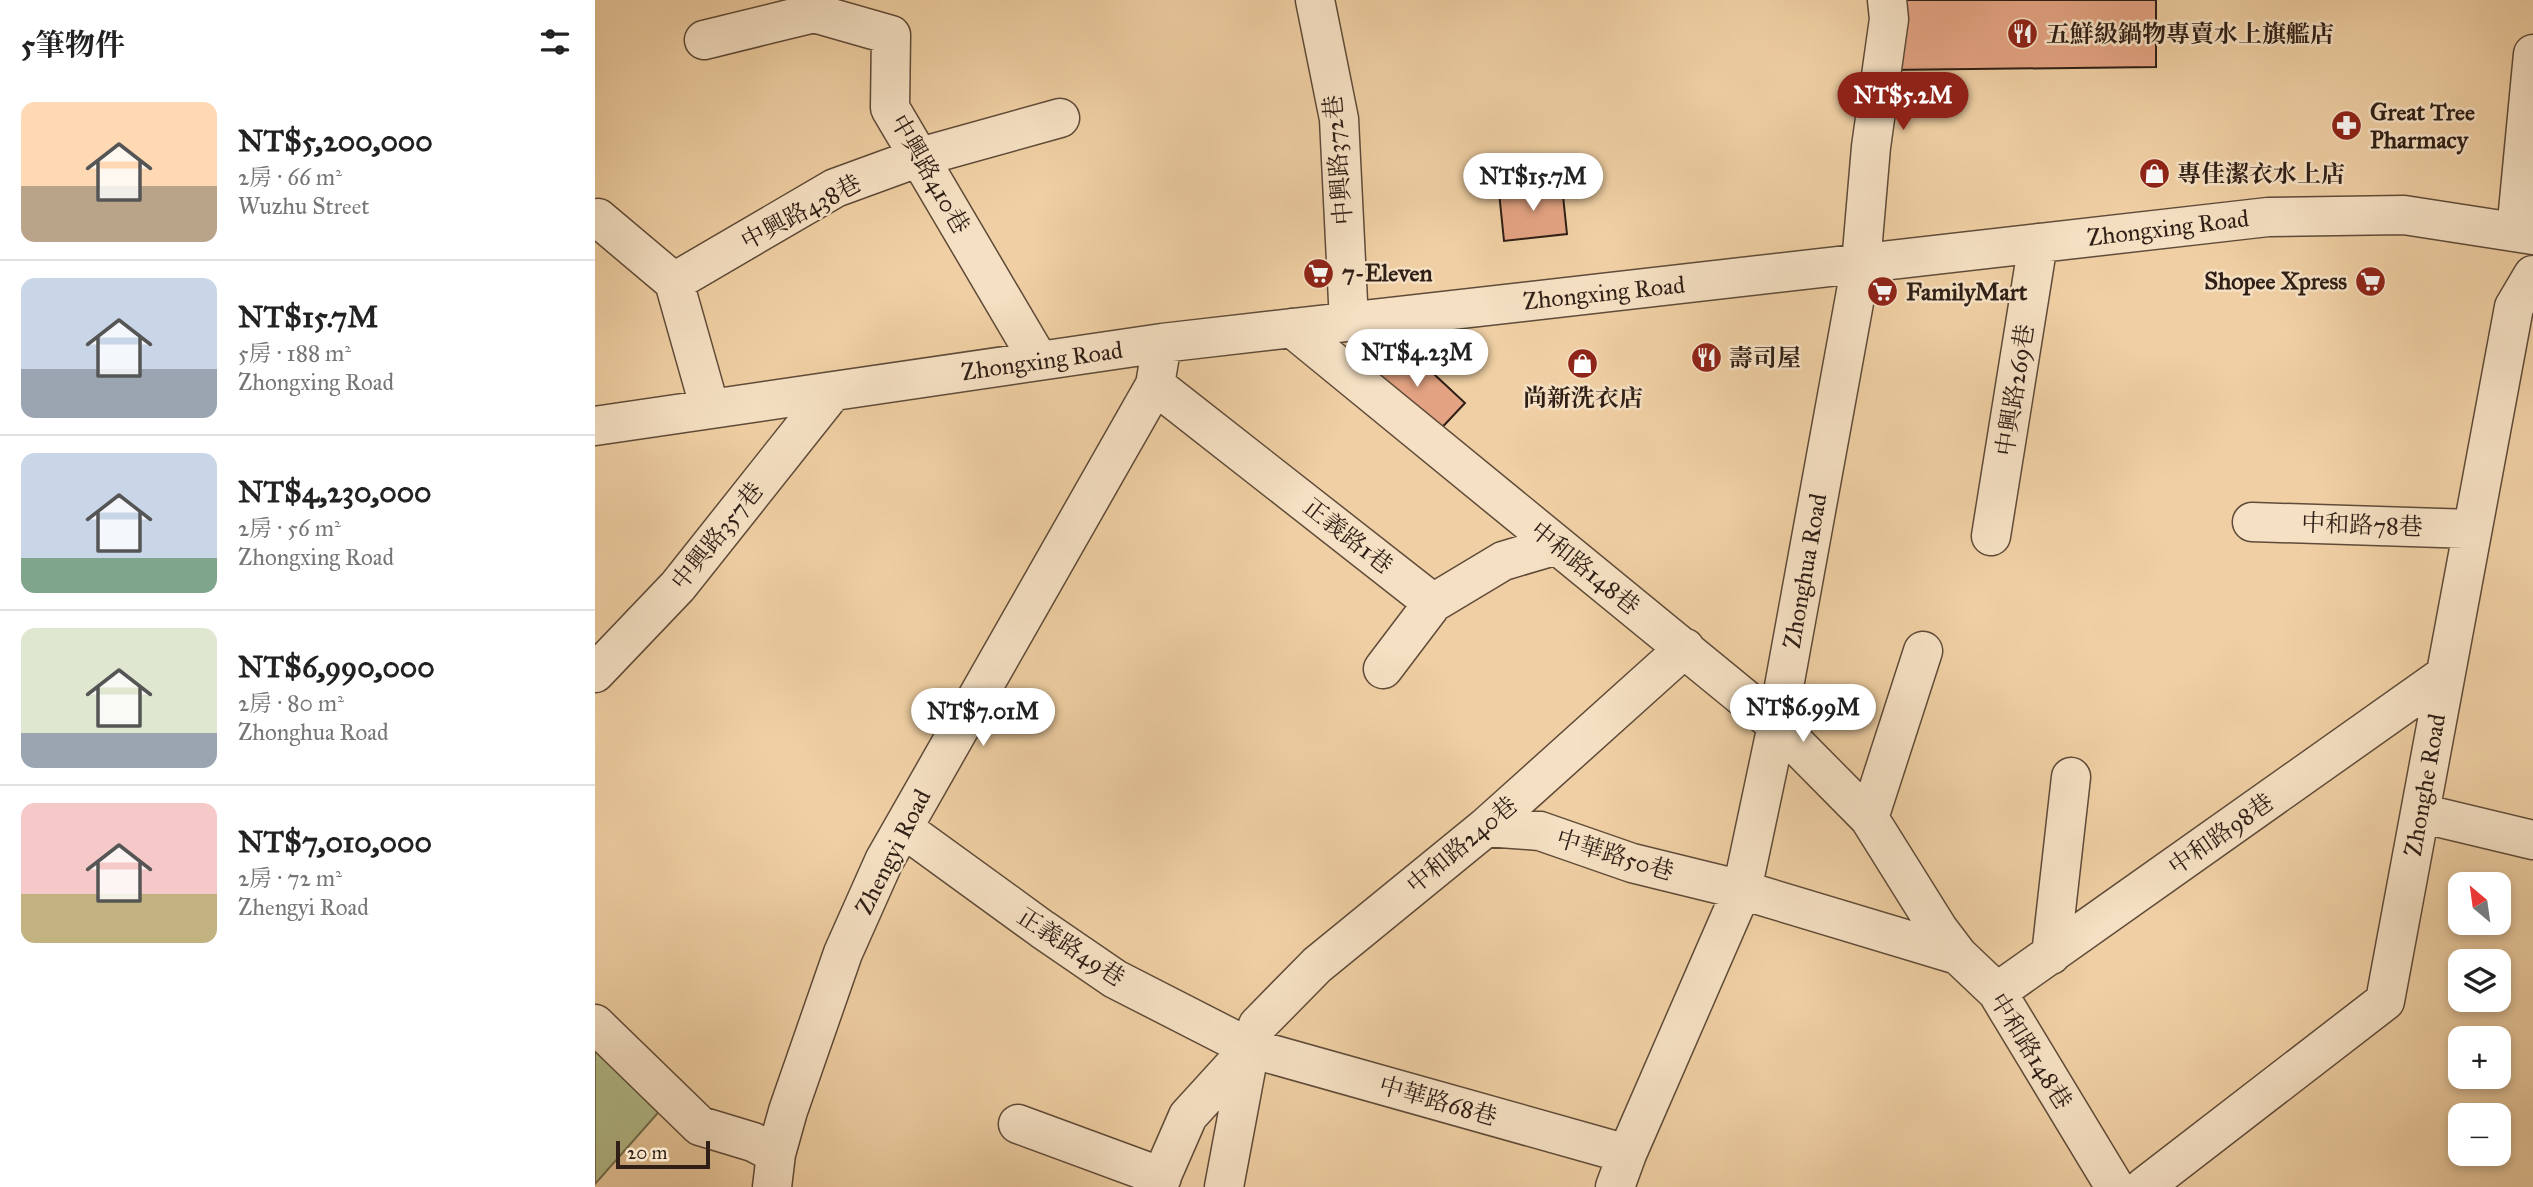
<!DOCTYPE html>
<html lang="zh-TW">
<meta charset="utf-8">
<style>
body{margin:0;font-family:"IM FELL Great Primer","Noto Serif TC",serif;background:#f6f6f6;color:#222;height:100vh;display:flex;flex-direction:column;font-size:26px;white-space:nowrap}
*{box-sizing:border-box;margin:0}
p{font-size:23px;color:#767676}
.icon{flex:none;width:38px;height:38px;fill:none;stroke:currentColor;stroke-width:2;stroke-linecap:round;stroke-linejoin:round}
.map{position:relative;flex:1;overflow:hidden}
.drawer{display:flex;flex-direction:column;background:#fff;width:595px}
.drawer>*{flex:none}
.needle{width:46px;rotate:331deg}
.controls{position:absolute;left:1853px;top:872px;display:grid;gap:14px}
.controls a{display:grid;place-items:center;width:63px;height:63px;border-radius:14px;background:#fff;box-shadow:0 4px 10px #0003;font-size:35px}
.scale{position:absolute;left:21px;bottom:18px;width:94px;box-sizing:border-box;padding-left:7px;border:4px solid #2f1f16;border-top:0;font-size:19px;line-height:24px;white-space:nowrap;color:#2f1f16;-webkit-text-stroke:5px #f5e0c3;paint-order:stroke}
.price{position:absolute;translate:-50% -60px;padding:0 16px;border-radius:24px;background:#fff;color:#222;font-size:23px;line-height:46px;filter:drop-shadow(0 2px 4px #0008)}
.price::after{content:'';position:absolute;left:50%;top:42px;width:21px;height:16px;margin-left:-10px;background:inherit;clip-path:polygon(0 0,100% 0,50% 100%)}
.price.selected{background:#8f2418;color:#fff}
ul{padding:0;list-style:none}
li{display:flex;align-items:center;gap:21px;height:175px;padding:0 21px}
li+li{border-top:2px solid #e0e0e0}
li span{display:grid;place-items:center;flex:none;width:196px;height:140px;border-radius:14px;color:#555}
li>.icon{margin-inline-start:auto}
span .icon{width:84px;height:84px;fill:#fffc;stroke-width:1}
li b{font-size:30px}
h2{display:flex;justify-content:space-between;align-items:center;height:84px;padding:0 21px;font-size:30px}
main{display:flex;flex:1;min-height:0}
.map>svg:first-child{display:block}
</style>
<main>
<section class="drawer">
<h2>5筆物件<svg class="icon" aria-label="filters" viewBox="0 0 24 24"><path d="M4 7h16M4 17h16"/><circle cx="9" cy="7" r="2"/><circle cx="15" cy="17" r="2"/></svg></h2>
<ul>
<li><span style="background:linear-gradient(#ffd9b3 60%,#b9a48a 0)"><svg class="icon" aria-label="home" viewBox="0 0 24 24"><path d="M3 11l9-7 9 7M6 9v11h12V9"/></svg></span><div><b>NT$5,200,000</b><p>2房 · 66 m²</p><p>Wuzhu Street</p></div></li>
<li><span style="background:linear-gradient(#c9d6e8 65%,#9aa5b1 0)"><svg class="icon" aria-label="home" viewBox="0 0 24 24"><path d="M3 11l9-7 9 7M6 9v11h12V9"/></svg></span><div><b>NT$15.7M</b><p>5房 · 188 m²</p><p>Zhongxing Road</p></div></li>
<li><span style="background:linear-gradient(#c9d6e8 75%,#7fa58c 0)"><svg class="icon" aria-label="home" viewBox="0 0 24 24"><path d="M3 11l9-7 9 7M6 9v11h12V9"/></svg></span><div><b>NT$4,230,000</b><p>2房 · 56 m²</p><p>Zhongxing Road</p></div></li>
<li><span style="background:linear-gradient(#dfe7d0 75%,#9aa5b1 0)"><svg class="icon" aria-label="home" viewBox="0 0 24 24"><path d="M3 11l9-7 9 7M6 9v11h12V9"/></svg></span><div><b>NT$6,990,000</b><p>2房 · 80 m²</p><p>Zhonghua Road</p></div></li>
<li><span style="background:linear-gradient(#f6c9c9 65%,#c2b280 0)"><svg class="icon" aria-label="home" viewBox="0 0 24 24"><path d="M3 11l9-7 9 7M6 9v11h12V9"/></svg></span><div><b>NT$7,010,000</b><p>2房 · 72 m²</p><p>Zhengyi Road</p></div></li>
</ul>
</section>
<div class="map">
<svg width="1938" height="1187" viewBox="0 0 1938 1187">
<rect width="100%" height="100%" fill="#efcfa3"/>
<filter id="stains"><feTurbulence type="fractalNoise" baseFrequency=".00286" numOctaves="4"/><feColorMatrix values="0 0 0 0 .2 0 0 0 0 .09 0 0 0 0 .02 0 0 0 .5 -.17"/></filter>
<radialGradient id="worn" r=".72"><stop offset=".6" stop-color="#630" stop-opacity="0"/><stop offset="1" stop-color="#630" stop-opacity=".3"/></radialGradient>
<path fill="#b2bc8a" stroke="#706e50" stroke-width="2" d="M0 1034 69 1106 0 1184Z"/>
<path fill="#e3a382" stroke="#2f1f16" stroke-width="2" d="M1294 0H1561V67L1294 70Z
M967 186 972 234 909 241 904 192Z
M794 347 805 357 812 349 870 403 839 436 779 379 784 373 776 366Z"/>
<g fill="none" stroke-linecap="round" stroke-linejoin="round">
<defs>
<path id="minor" d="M720 0 744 119 754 322
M109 40 219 13 296 35 295 108 444 361
M0 220 3 218 79 282
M1921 232 1938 54
M697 328 1182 725 1274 818 1344 930 1363 955 1402 992 1520 1187
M560 385 838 603 908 561 962 545
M115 409 79 282 240 188 325 157 465 118
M0 426 567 343 1673 217 1809 215 1938 235
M1657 522 1877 529
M1396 536 1443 243
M788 669 838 603
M0 673 83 586 237 392
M1825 813 1938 840
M1274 818 1328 651
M891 827 945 831 1037 863 1147 890 1363 955
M308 828 447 929 520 979 655 1048 1032 1154
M1456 955 1476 777
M1402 992 1850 675
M0 1024 105 1126 158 1142 181 1154 177 1187
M423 1124 567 1177
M181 1154 193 1111 248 953 289 861 560 385 567 343
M562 1187 593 1116 655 1048
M629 1187 655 1048 663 1025 722 965 891 827 1090 648
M1020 1187 1032 1154 1147 890 1182 725 1266 264 1276 147 1294 19 1292 0
M1549 1187 1790 1001 1919 307 1938 275"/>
</defs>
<use href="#minor" stroke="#5f4b39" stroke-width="41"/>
<use href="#minor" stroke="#f5e0c3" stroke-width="38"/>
</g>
<defs>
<symbol id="restaurant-disc" viewBox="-11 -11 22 22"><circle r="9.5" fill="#8f2418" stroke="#f5e0c3"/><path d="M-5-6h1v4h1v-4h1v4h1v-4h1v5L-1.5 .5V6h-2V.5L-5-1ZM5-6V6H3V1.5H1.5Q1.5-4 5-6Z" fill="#fff"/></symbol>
<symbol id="pharmacy-disc" viewBox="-11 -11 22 22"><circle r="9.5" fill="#8f2418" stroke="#f5e0c3"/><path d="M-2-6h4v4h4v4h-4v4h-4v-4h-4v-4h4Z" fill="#fff"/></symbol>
<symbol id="shop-disc" viewBox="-11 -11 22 22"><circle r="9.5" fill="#8f2418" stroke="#f5e0c3"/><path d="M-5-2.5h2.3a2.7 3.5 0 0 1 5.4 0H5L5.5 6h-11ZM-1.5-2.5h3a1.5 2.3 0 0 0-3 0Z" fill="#fff"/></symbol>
<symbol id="supermarket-disc" viewBox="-11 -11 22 22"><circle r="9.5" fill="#8f2418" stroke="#f5e0c3"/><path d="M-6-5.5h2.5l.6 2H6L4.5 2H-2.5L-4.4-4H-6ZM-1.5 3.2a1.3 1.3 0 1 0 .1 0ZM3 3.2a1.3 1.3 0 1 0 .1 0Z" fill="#fff"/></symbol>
</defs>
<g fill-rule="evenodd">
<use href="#restaurant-disc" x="1410" y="16" width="35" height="35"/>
<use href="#pharmacy-disc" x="1734" y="108" width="35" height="35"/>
<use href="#shop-disc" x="1542" y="156" width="35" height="35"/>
<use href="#supermarket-disc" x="706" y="256" width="35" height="35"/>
<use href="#supermarket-disc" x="1758" y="264" width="35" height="35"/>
<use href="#supermarket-disc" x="1270" y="274" width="35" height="35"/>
<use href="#restaurant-disc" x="1094" y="340" width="35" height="35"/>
<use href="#shop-disc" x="970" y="346" width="35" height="35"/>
</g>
<g text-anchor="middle" stroke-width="5" stroke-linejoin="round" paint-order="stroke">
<g font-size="24" font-weight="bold" fill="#2f1f16" stroke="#f5e0c3" text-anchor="start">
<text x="1451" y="42">五鮮級鍋物專賣水上旗艦店</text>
<text x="1775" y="120">Great Tree<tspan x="1775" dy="28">Pharmacy</tspan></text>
<text x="1582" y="182">專佳潔衣水上店</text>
<text x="747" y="281">7-Eleven</text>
<text x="1752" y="289" text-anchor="end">Shopee Xpress</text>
<text x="1311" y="300">FamilyMart</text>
<text x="1134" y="366">壽司屋</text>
<text x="988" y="406" text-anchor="middle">尚新洗衣店</text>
</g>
<g font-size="24" fill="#2f1f16" stroke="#f5e0c3">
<text transform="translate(743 160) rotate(-95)" y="8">中興路372巷</text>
<text transform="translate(335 174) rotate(60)" y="8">中興路410巷</text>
<text transform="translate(206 212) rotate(-28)" y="8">中興路438巷</text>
<text transform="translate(1573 228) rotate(-7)" y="8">Zhongxing Road</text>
<text transform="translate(1009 293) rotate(-6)" y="8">Zhongxing Road</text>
<text transform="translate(447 361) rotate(-8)" y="8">Zhongxing Road</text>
<text transform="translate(1420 390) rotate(-81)" y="8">中興路269巷</text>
<text transform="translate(1767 525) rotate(2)" y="8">中和路78巷</text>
<text transform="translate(122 536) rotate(-51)" y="8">中興路357巷</text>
<text transform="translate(753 536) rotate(38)" y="8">正義路1巷</text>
<text transform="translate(990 568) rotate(39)" y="8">中和路148巷</text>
<text transform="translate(1210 571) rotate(-80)" y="8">Zhonghua Road</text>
<text transform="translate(1830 785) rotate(-80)" y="8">Zhonghe Road</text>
<text transform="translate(1626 834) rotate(-35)" y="8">中和路98巷</text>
<text transform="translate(867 845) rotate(-40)" y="8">中和路240巷</text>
<text transform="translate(298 852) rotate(-63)" y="8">Zhengyi Road</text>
<text transform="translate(1020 855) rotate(17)" y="8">中華路50巷</text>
<text transform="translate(476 947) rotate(33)" y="8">正義路49巷</text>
<text transform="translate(1436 1051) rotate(58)" y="8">中和路148巷</text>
<text transform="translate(843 1101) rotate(16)" y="8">中華路68巷</text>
</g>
</g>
<rect width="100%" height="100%" filter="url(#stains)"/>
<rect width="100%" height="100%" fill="url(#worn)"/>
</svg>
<div class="controls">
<a><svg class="needle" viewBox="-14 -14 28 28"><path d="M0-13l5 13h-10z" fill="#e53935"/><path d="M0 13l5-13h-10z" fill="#767676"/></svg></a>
<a><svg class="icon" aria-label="layers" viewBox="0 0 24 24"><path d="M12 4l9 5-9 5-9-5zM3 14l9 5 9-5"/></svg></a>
<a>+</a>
<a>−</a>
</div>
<div class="scale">20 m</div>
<b class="price selected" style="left:1308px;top:132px">NT$5.2M</b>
<b class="price" style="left:938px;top:213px">NT$15.7M</b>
<b class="price" style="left:822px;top:389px">NT$4.23M</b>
<b class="price" style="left:1208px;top:744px">NT$6.99M</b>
<b class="price" style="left:388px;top:748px">NT$7.01M</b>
</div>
</main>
